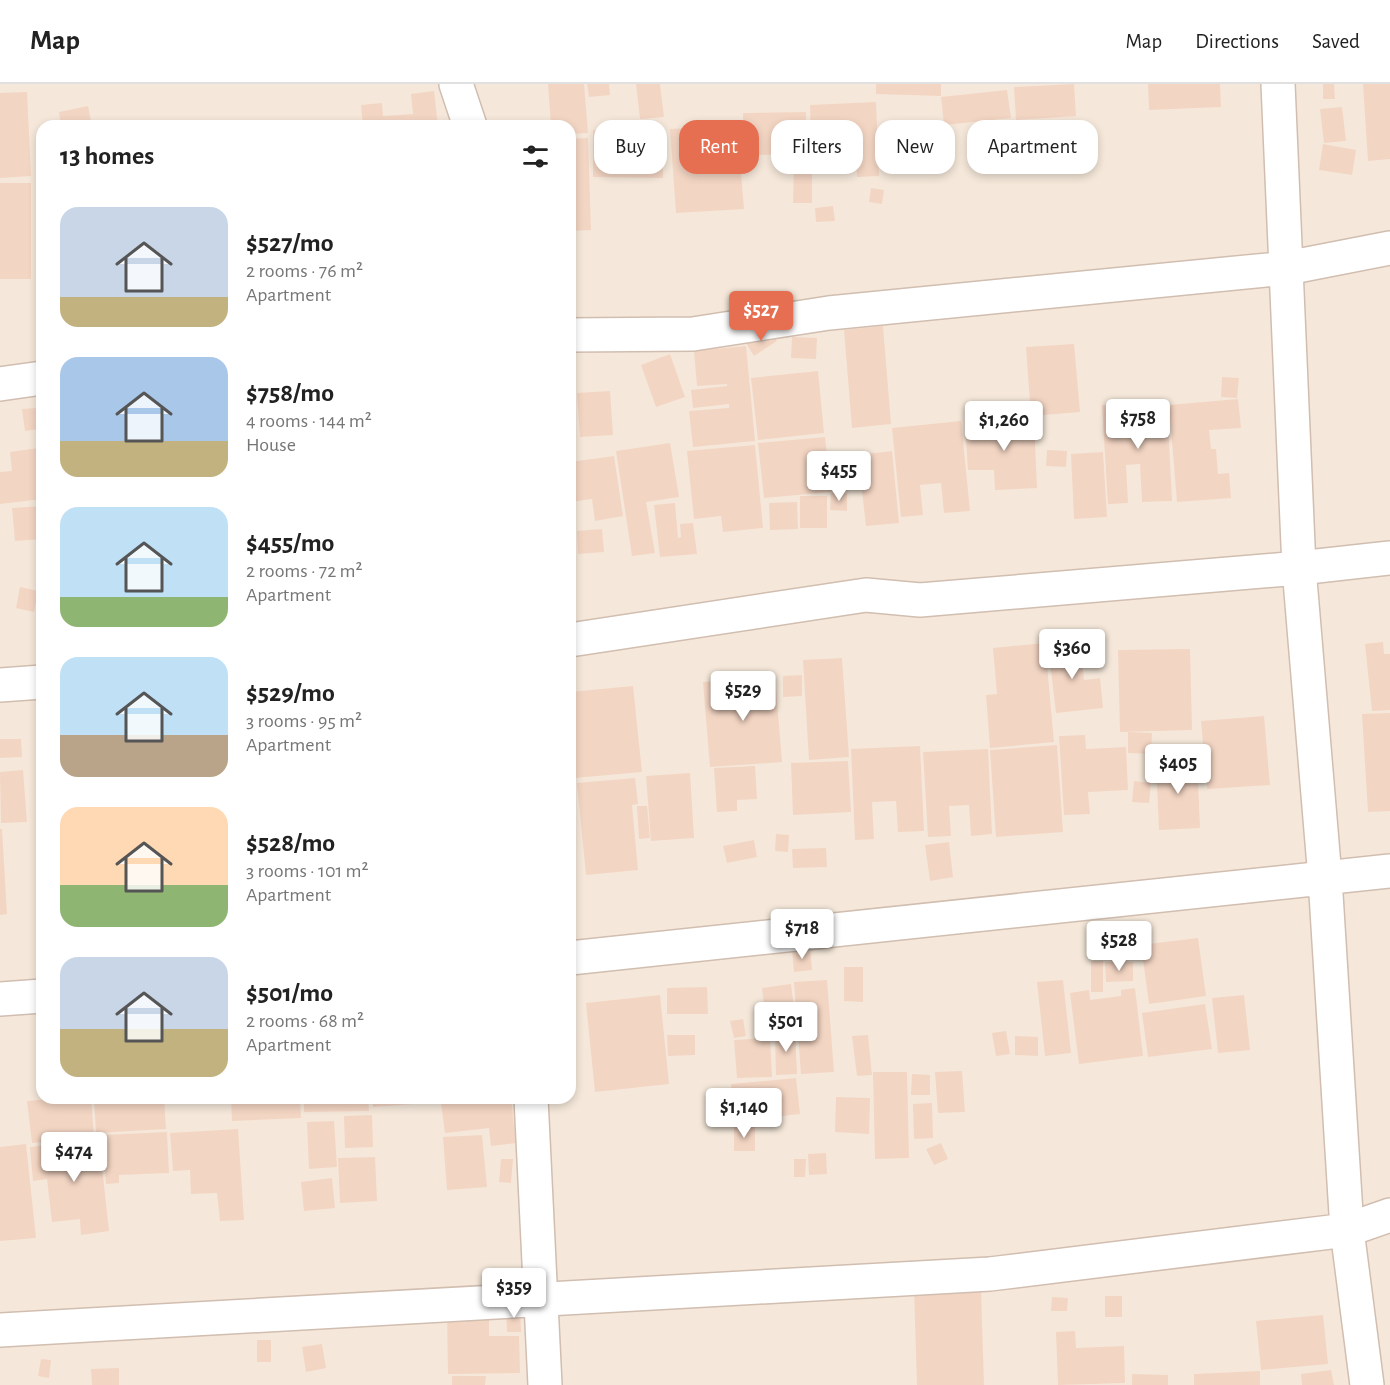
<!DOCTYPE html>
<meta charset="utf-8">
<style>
body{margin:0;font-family:"Alegreya Sans",sans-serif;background:#f6f6f6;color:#222;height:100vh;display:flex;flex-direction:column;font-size:22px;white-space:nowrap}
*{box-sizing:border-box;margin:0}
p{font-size:20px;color:#767676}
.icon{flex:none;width:33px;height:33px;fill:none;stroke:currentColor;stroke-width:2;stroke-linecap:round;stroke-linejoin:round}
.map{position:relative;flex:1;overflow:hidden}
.side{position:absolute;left:36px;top:36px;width:540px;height:984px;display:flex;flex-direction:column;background:#fff;border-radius:18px;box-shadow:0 3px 9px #0003}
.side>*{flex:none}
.banner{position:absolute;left:594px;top:36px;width:570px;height:54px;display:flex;gap:12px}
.price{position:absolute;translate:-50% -51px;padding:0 14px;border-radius:6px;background:#fff;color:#222;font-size:20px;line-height:39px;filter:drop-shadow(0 2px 3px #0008)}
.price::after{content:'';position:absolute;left:50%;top:36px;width:18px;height:14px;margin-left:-9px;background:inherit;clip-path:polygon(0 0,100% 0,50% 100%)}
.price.selected{background:#e76f51;color:#fff}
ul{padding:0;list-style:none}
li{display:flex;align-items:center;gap:18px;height:150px;padding:0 24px}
li span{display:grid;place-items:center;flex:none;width:168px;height:120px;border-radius:18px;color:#555}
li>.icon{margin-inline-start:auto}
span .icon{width:72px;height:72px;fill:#fffc;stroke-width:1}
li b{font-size:26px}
h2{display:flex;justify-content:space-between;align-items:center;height:72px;padding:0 24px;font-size:26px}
.pill{padding:0 21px;border-radius:18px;background:#fff;box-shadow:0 3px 9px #0003;font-size:21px;line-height:54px}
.pill.selected{background:#e76f51;color:#fff}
header{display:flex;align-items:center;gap:36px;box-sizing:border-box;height:84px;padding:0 30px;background:#fff;border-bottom:2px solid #e0e0e0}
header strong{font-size:28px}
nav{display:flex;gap:33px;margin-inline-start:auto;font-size:21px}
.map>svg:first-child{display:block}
</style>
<header>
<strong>Map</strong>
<nav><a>Map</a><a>Directions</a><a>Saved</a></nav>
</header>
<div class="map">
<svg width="1390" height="1301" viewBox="0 0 1390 1301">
<rect width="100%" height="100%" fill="#fdf6ec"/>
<path fill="#f5e8da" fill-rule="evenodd" d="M0 0H1390V1301H0ZM42 42H570V1014H42Z"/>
<path fill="#f3d5c3" d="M548 0H584L588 49 570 50V42H551Z
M587 0H609L610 11 589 13Z
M636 0H660L664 33 640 35Z
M876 0H941V12L876 10Z
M1074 0 1076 32 1016 36 1014 3Z
M1148 0H1220L1221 23 1149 26Z
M1323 0H1334L1335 15H1323Z
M1363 0H1390V75L1368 77Z
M1007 6 1011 34 944 41 941 13Z
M434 7 438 42H363L361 21 382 19 383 32 413 30 411 10Z
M27 8 31 92 0 94V9Z
M876 18 879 92 857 93 855 57 811 59 810 21Z
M88 22 92 42H61L59 28Z
M1342 23 1346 57 1324 59 1320 25Z
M806 28 807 70 744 71 743 29Z
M1012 38 1014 64 1003 65 1001 44 980 45V41Z
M737 41 744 125 676 129 670 45Z
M593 46 663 47V94L593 93Z
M588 54 591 146 570 147V55Z
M1323 60 1356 66 1352 91 1319 86Z
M812 61 829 63 828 77 810 75Z
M794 80H812V119H793Z
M0 99H31V195H0Z
M871 104 884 106 882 120 869 118Z
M833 122 835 137 816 138 815 124Z
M883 242 891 340 852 344 844 246Z
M769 245 777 257 754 272 746 259Z
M792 253 817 254 816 275 791 274Z
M1074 260 1080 328 1031 332 1026 263Z
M746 262 755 357 693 363 689 327 729 324V320L693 324 691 306 727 302V300L697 302 694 267Z
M670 270 685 313 656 323 641 281Z
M818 287 824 349 758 356 751 294Z
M1222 293 1239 294 1237 314 1221 313Z
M610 307 613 351 580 353 577 309Z
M1238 315 1241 344 1209 346 1211 365H1216L1218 390 1229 389 1231 414 1177 418 1169 321Z
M1167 318 1172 417 1142 418 1140 380 1126 381 1128 419 1108 420 1102 321Z
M37 324 39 345 25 347 22 325Z
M1034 335 1037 404 995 406 994 386H968L965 339Z
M961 337 970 427 944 429 941 399 920 401 923 431 901 433 892 344Z
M825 353 831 408 764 414 758 359Z
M670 359 679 413 646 418 655 469 632 472 616 367Z
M755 361 763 444 723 448 721 432 694 435 687 367Z
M38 364 42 391V415L0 420V388L12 387 10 368Z
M1047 366 1067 367 1066 383 1046 382Z
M892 367 899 439 866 442 858 371Z
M1103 368 1107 433 1074 435 1071 370Z
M614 372 623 432 595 437 592 415 570 418V378Z
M831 409H847V427L830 426Z
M800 412H827V444H800Z
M797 418 798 445 770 446 769 419Z
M675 419 678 454 681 453 680 440 693 439 697 470 660 473 654 421Z
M42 422V455L15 457 12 424Z
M602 445 604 468 578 470 577 447Z
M20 503 38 507 34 528 16 524Z
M1080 558 1084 596 1100 594 1103 624 1056 629 1048 561Z
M1383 558 1384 570H1390V626L1372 627 1365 560Z
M1045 559 1054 658 990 664 986 611 997 610 993 564Z
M1190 565 1192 646 1120 648 1118 566Z
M842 574 849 673 809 676 803 576Z
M802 591V612L783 613V592Z
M775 593 782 678 710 683 703 598Z
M633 602 642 688 574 694 570 658V608Z
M1390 629V727L1368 728 1362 630Z
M1264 632 1270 701 1207 705 1201 637Z
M1128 648 1152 649 1151 670 1128 669Z
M1085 651 1086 665 1126 663 1128 706 1088 708 1090 730 1064 731 1059 652Z
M0 655H21L22 673 0 674Z
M1057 661 1063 748 996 753 990 666Z
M920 662 924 747 898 748 896 717 872 718 874 755 855 756 851 665Z
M988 665 992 750 971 752 969 721 949 722 951 752 928 753 923 668Z
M1197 676 1200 744 1159 746 1156 678Z
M848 677 851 728 793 731 791 679Z
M755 682 757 715 737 716V727L717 728 714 684Z
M23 686 27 738 1 739 0 688Z
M690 689 694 754 651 757 646 692Z
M635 694 638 720 632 721 638 786 586 791 577 699Z
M1134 697 1151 699 1149 719 1132 718Z
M637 722H647L650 754 639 755Z
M0 745H2L7 830 0 831Z
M776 750 789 751 788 768 775 767Z
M754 756 757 773 727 779 723 762Z
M949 758 953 793 930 797 925 761Z
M826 764 827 783 793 784 792 765Z
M1198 854 1206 912 1149 920 1141 861Z
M810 864 812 886 794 888 792 865Z
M1091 877H1103V908H1091Z
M1105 878H1133V897L1106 898Z
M844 883H863V918L844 917Z
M827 896 834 988 801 990 794 898Z
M1063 896 1071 969 1045 972 1037 898Z
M791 900 796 942 767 945 762 904Z
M707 903 708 930H667V904Z
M1135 904 1143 972 1079 980 1070 909 1089 906 1090 916 1121 912V906Z
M660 911 669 1000 595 1008 586 919Z
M1244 911 1250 966 1218 969 1212 914Z
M1205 920 1212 965 1148 973 1142 929Z
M743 935 746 952 734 954 730 937Z
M795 946 797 990 776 991 775 947Z
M1006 947 1010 970 996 972 992 949Z
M667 951H695V971L668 972Z
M868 951 872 991 857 992 852 952Z
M1015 952 1038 953V972L1015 971Z
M770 954 772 993 737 994 734 956Z
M962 987 965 1028 938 1029 935 988Z
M873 988H907L909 1074 875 1075Z
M912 990 930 991V1011H911Z
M796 994 800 1030 736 1037 731 1000Z
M836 1013 870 1014 869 1050 835 1048Z
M60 1014H91L94 1053 32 1059 27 1017Z
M94 1014H164L166 1045 96 1049Z
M231 1014H300L301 1034 232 1037Z
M304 1014H368L369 1027 304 1028Z
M372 1014H438V1018L373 1023Z
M491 1014H511L516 1059 491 1062 489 1044 445 1049 441 1019Z
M932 1019 933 1054 914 1055 913 1020Z
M372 1031 373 1063 345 1064 344 1032Z
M334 1037 337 1083 309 1085 307 1038Z
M734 1042 755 1043V1067H734Z
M238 1045 244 1136 220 1137 217 1109 191 1110 190 1086 173 1087 170 1049Z
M167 1048 169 1089 119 1091V1099L106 1100 103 1051Z
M482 1051 487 1103 447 1106 443 1053Z
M99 1055 109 1147 81 1151 80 1135 52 1138 47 1095 33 1097 30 1063Z
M941 1059 948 1075 934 1081 926 1065Z
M26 1060 36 1154 0 1157V1063Z
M826 1069 827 1090 809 1091 808 1070Z
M375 1073 377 1117 340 1119 338 1074Z
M501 1075H513L511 1099 499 1098Z
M794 1075H806L805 1093H794Z
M332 1094 335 1124 304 1127 301 1098Z
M981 1204 984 1301H917L914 1206Z
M1105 1212H1122V1233H1105Z
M1052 1213 1068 1214 1067 1227H1051Z
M506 1222H520L521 1248H507Z
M447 1227H489V1252H519L520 1289 448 1290Z
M1323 1231 1328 1280 1261 1286 1256 1237Z
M1075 1247 1076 1264 1124 1262 1125 1299 1058 1301 1056 1248Z
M257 1256H271V1278H257Z
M322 1260 326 1284 306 1288 302 1263Z
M41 1275 51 1276 49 1294 38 1292Z
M119 1284V1301H92L91 1285Z
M1331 1286 1334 1301H1302L1301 1290Z
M1260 1287V1301H1194V1290Z
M1132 1290 1168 1291V1301H1132Z
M452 1292H486L485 1301H452Z"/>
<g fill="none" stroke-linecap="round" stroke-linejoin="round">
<defs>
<path id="minor" d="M456 0 470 42
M1278 0 1299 484 1325 794 1347 1146 1367 1301
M570 251 693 250 829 229 1287 184 1390 164
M0 300 42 294
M570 556 866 511 920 516 1299 484 1390 474
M0 601 42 598
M570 874 1390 787
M0 915 42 912
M531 1014 545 1301
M0 1246 990 1190 1347 1146 1390 1131"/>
</defs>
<use href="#minor" stroke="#d1beb0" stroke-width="36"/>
<use href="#minor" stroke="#fff" stroke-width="33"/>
</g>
</svg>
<b class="price selected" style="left:761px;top:258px">$527</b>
<b class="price" style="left:1138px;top:366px">$758</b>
<b class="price" style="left:1004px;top:368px">$1,260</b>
<b class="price" style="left:839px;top:418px">$455</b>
<b class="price" style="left:1072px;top:596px">$360</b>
<b class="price" style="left:743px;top:638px">$529</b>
<b class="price" style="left:1178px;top:711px">$405</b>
<b class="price" style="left:802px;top:876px">$718</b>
<b class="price" style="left:1119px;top:888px">$528</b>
<b class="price" style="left:786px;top:969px">$501</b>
<b class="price" style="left:744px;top:1055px">$1,140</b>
<b class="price" style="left:74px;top:1099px">$474</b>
<b class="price" style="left:514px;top:1235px">$359</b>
<div class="banner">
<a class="pill">Buy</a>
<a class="pill selected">Rent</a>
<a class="pill">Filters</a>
<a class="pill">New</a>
<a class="pill">Apartment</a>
</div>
<section class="side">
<h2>13 homes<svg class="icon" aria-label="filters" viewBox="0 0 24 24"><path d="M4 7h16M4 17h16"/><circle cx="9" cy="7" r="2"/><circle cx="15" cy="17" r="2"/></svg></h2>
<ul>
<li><span style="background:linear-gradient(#c9d6e8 75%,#c2b280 0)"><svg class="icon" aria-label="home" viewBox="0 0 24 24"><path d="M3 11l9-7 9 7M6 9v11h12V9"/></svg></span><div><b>$527/mo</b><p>2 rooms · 76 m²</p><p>Apartment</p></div></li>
<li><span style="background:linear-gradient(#a9c7e8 70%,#c2b280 0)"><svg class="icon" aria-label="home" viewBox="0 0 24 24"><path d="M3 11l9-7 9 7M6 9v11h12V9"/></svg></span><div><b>$758/mo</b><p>4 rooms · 144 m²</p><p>House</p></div></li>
<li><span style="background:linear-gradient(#bfe0f5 75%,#8fb573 0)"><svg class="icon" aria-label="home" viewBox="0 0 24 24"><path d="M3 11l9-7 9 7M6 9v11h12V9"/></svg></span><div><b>$455/mo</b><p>2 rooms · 72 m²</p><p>Apartment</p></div></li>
<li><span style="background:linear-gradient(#bfe0f5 65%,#b9a48a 0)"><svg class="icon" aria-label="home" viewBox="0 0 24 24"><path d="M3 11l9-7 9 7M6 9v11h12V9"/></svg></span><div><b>$529/mo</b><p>3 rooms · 95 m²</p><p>Apartment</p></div></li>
<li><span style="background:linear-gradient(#ffd9b3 65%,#8fb573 0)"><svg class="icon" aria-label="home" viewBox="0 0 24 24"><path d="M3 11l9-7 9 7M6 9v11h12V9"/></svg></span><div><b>$528/mo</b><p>3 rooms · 101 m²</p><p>Apartment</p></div></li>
<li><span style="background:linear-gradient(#c9d6e8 60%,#c2b280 0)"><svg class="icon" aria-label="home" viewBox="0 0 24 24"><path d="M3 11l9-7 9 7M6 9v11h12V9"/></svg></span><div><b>$501/mo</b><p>2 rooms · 68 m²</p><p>Apartment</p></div></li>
</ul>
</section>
</div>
